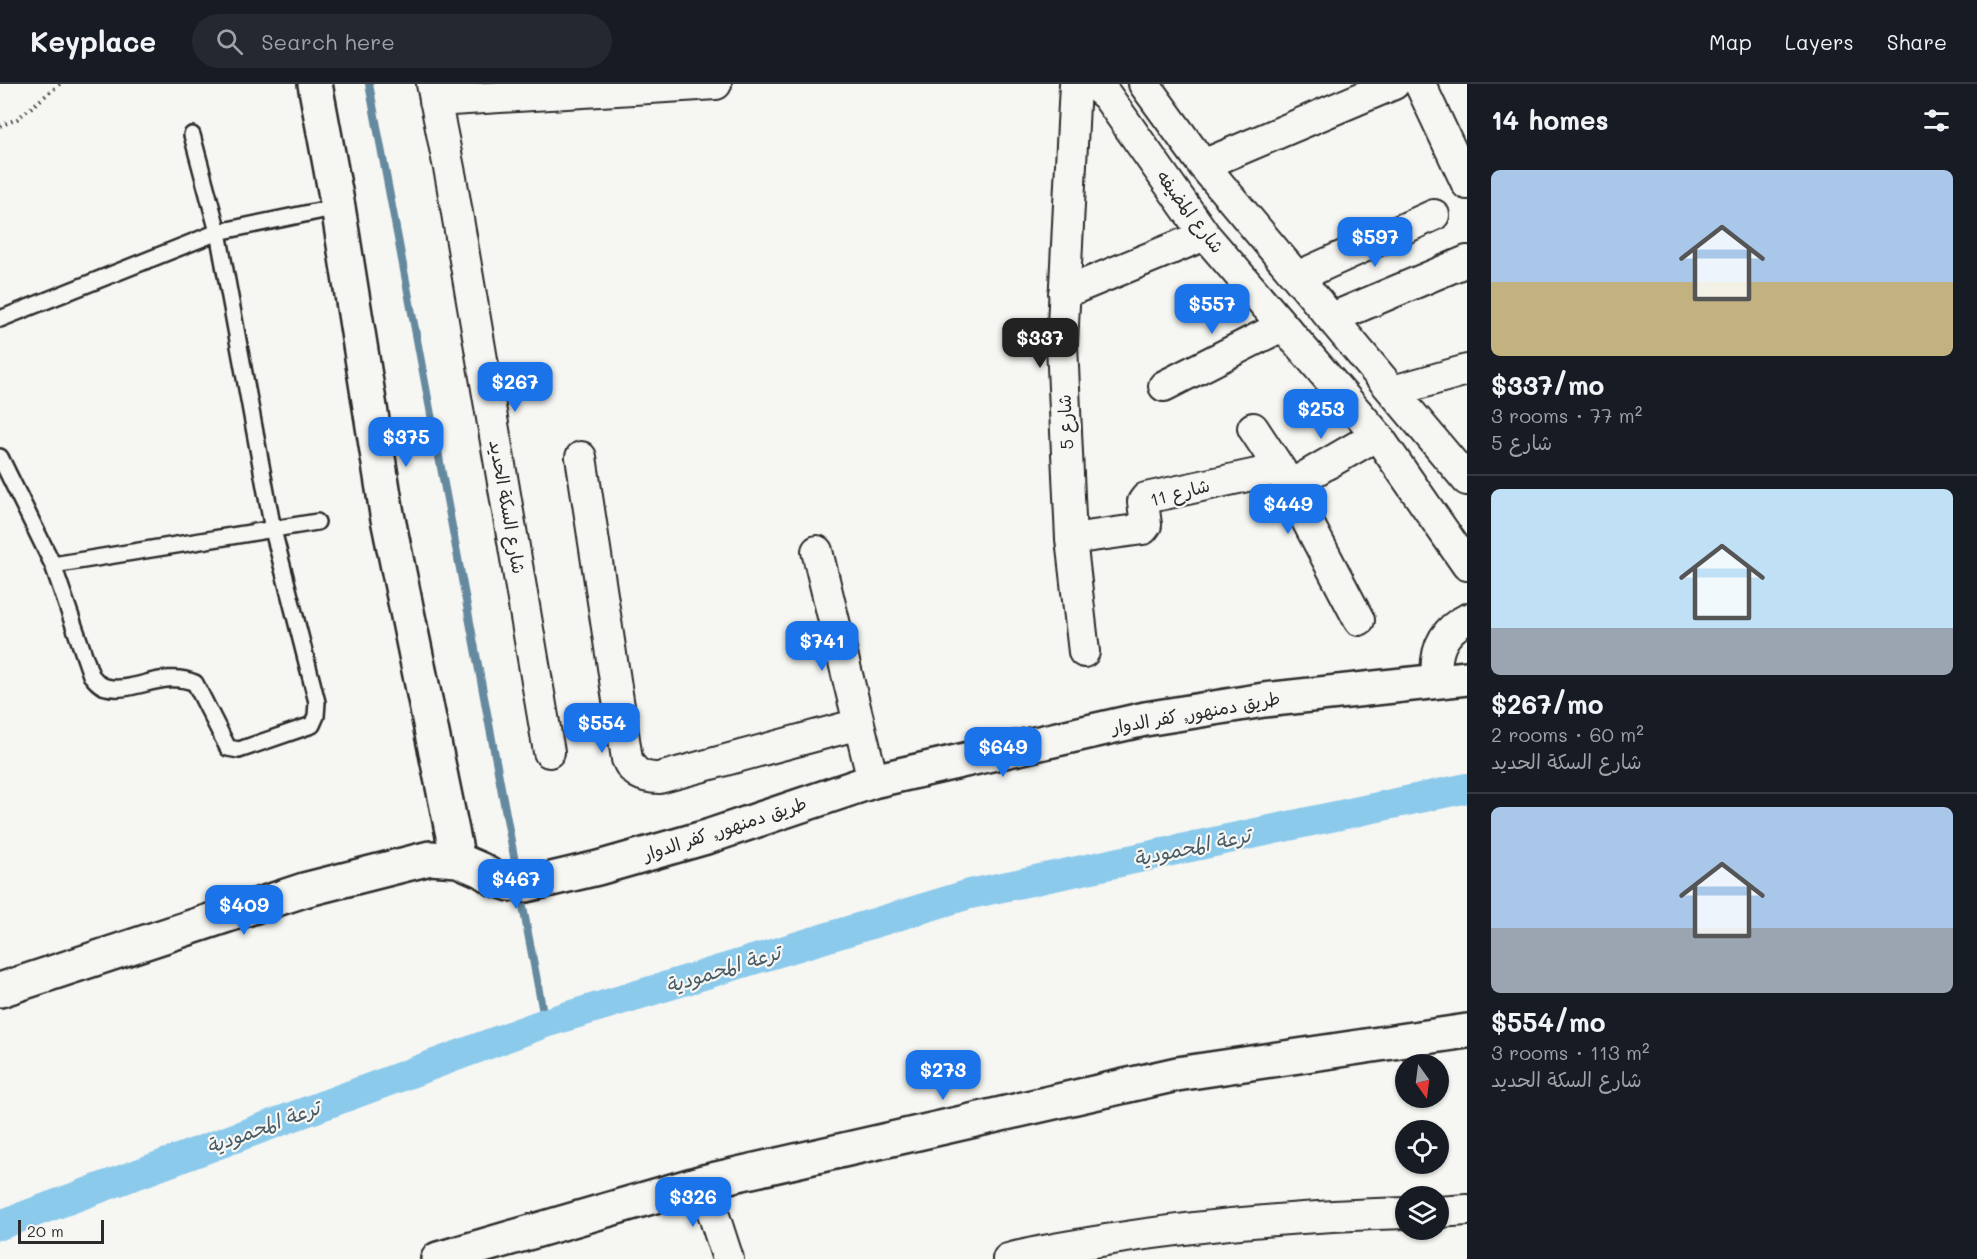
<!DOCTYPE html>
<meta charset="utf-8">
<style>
body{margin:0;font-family:Mali,"Playpen Sans Arabic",sans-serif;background:#242831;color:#f1f3f6;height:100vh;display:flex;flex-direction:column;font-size:22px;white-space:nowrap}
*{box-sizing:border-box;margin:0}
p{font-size:20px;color:#9ea1a6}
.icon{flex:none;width:33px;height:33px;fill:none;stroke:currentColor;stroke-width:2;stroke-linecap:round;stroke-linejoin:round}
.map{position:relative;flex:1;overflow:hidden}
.details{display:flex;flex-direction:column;background:#171b24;width:510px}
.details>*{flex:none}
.needle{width:39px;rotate:166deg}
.tools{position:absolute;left:1395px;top:970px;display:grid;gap:12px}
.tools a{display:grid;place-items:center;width:54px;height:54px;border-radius:50%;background:#171b24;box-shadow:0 2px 4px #0004;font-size:30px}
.scale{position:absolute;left:18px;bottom:15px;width:86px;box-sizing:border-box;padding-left:6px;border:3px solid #2b2b2b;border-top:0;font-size:16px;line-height:21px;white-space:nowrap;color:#2b2b2b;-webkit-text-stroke:4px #f6f6f2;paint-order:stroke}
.price{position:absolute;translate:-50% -51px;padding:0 14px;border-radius:12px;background:#1a73e8;color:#fff;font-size:20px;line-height:39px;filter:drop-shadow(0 2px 3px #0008)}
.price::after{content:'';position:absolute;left:50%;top:36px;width:18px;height:14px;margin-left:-9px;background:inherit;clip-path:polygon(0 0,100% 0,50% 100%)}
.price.selected{background:#222;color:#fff}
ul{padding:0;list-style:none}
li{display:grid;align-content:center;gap:12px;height:318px;padding:0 24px}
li+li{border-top:2px solid #363941}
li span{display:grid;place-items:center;height:186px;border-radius:9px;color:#555}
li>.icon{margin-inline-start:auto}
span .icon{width:108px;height:108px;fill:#fffc;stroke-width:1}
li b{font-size:26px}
h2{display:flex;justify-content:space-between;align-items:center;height:72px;padding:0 24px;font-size:26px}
header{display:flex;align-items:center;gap:36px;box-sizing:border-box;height:84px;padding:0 30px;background:#171b24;border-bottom:2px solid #363941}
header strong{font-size:28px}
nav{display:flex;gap:33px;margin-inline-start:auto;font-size:21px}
.search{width:420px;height:54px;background:#242831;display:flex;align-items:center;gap:15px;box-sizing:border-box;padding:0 21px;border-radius:33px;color:#9ea1a6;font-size:22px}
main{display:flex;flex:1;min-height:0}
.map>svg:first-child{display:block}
</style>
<header>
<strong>Keyplace</strong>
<div class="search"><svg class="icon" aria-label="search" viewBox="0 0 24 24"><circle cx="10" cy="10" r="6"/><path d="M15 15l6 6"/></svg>Search here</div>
<nav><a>Map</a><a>Layers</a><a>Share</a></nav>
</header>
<main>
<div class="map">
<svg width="1467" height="1175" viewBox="0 0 1467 1175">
<rect width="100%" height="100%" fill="#f6f6f2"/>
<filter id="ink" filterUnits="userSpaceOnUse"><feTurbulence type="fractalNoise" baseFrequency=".0167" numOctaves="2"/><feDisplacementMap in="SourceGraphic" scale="12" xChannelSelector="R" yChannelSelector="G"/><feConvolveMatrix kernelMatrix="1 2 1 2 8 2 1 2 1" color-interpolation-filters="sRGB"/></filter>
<g filter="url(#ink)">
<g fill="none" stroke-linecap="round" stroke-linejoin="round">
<path stroke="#658a9f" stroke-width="8" d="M369 0 518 794
M520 807 545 939"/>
<path stroke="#8ccaec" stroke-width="30" d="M0 1141 545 939 970 810 1467 704"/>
<defs>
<path id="lane" d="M0 235 218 148 338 123
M0 373 53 481 91 591C95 596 100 602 106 603 134 610 163 585 195 599L228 664 239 666 312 641 316 632 317 618 273 446 218 148 192 51
M53 481 317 438"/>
<path id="street" d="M432 0 451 94 549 668
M1075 0 1062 261 1071 455 1084 568
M1093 0 1107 12 1205 151 1377 351 1467 481
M1144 0 1203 81 1467 396
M1420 0 1467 100
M435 17 716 0
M1203 81 1394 0
M1297 193 1434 131
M1064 209 1205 151
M1332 234 1467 177
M1164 302 1282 242
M1393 307 1467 286
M1253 344 1280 385 1359 536
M581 373 627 675C633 690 644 694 659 694L859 640
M1289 402 1377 351
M1071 455 1143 445 1146 441 1143 418 1146 414 1280 385
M817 467 873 697
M1437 598C1434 570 1440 548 1467 535
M703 1098 728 1175
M1438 1128 1467 1126
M1008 1175C1040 1166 1073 1162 1106 1156 1205 1140 1305 1132 1406 1129"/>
<path id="secondary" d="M315 0 338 123 387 430 458 776
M0 906 304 806 430 774 458 776 481 786 495 795 510 800 526 801 598 784 710 752 873 697 1145 635 1264 616 1467 594
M438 1175 703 1098 1177 990 1467 947"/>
</defs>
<use href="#lane" stroke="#2b2b2b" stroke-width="20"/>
<use href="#street" stroke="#2b2b2b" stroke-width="34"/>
<use href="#secondary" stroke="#2b2b2b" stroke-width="38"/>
<path stroke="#2b2b2b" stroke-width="4" stroke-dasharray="1.5 4.5" stroke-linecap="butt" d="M0 42 17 35 60 0"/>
<use href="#lane" stroke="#f6f6f2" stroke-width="15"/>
<use href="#street" stroke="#f6f6f2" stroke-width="30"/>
<use href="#secondary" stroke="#f6f6f2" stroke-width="33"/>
</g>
</g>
<g text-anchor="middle" stroke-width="4.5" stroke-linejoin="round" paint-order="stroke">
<g font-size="18" fill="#2b2b2b" stroke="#f6f6f2">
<text transform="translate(1190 128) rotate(53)" y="6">شارع المضيفه</text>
<text transform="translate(1066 338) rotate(-93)" y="6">شارع 5</text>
<text transform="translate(1180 409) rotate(-15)" y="6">شارع 11</text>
<text transform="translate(507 423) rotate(80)" y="6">شارع السكة الحديد</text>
<text transform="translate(1196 629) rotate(-10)" y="6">طريق دمنهور, كفر الدوار</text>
<text transform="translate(725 745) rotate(-18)" y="6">طريق دمنهور, كفر الدوار</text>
</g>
<g font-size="20" font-style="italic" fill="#485b65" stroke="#f6f6f2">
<text transform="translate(1192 763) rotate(-12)" y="7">ترعة المحمودية</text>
<text transform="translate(723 885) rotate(-17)" y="7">ترعة المحمودية</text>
<text transform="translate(263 1043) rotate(-20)" y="7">ترعة المحمودية</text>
</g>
</g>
</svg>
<div class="tools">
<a><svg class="needle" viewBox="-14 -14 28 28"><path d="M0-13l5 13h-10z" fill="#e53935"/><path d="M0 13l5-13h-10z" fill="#9ea1a6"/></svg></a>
<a><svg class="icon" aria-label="locate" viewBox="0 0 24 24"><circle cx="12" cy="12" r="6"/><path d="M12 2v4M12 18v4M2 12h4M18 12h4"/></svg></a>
<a><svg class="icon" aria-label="layers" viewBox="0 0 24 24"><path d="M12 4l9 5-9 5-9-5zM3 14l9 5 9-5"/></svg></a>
</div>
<div class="scale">20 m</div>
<b class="price" style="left:1375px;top:184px">$597</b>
<b class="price" style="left:1212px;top:251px">$557</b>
<b class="price selected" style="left:1040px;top:285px">$337</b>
<b class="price" style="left:515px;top:329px">$267</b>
<b class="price" style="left:1321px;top:356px">$253</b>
<b class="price" style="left:406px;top:384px">$375</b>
<b class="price" style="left:1288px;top:451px">$449</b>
<b class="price" style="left:822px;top:588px">$741</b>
<b class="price" style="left:602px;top:670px">$554</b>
<b class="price" style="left:1003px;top:694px">$649</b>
<b class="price" style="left:516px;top:826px">$467</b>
<b class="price" style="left:244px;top:852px">$409</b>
<b class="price" style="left:943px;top:1017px">$273</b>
<b class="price" style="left:693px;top:1144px">$326</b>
</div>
<section class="details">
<h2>14 homes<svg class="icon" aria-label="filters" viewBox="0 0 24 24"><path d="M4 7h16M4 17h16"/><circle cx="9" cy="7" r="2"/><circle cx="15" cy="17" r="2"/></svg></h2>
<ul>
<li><span style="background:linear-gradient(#a9c7e8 60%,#c2b280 0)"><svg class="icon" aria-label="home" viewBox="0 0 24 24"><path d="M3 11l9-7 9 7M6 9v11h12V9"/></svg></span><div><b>$337/mo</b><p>3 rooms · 77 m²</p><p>شارع 5</p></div></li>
<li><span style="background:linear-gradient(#bfe0f5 75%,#9aa5b1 0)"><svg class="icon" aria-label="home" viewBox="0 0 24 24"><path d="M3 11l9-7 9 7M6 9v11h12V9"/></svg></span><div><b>$267/mo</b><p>2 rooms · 60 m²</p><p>شارع السكة الحديد</p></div></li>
<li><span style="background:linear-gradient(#a9c7e8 65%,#9aa5b1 0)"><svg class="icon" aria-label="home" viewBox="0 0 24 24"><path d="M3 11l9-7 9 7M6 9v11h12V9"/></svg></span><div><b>$554/mo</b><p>3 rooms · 113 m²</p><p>شارع السكة الحديد</p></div></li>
</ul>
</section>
</main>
